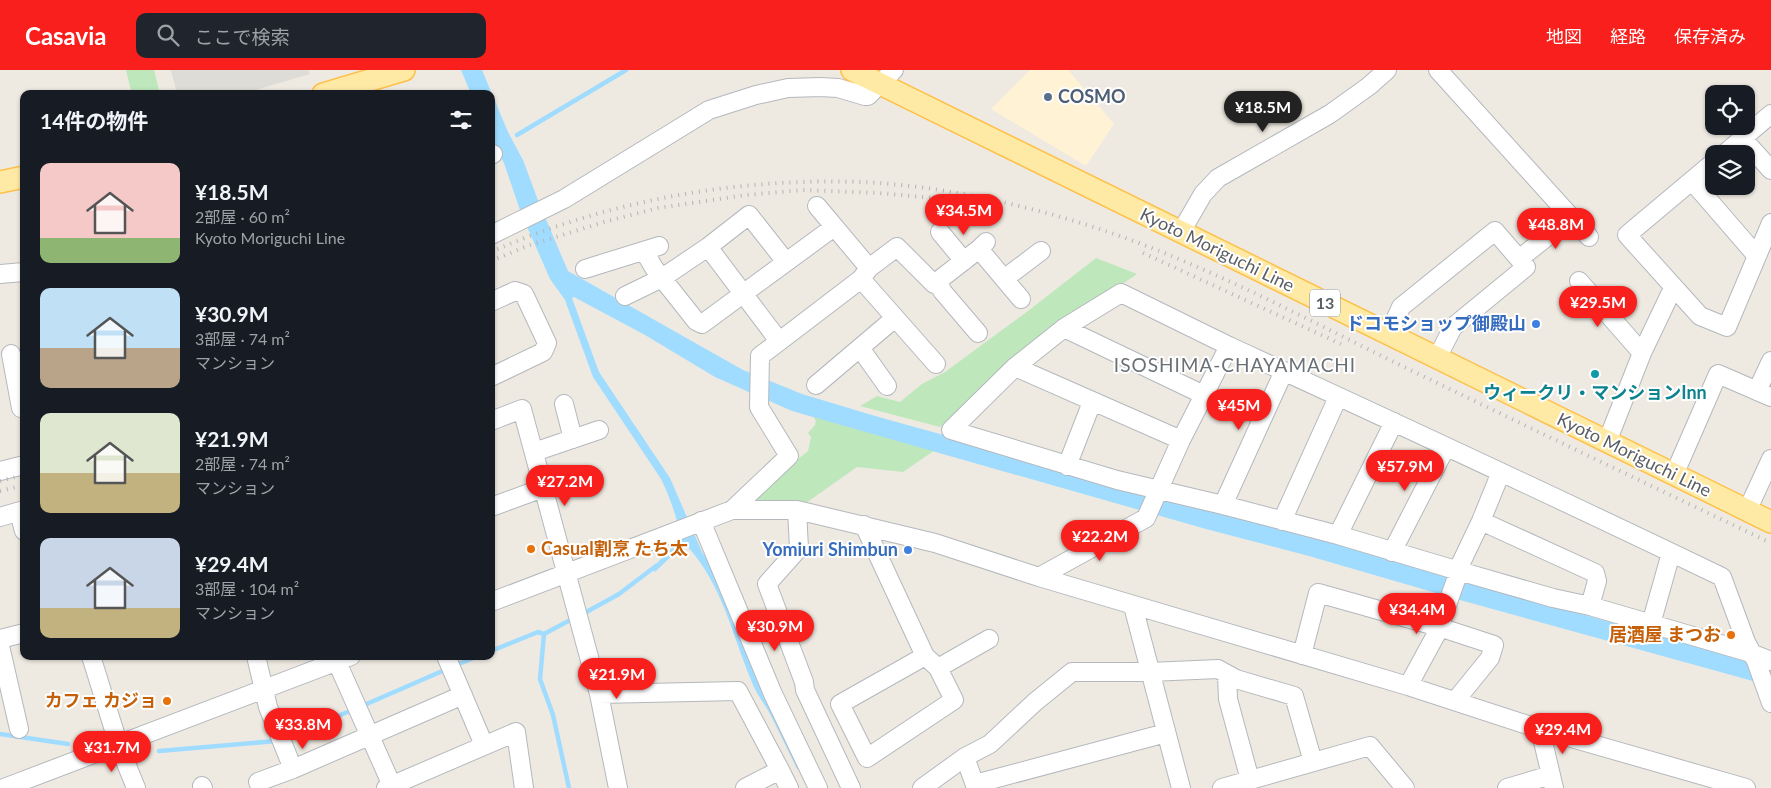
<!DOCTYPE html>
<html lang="ja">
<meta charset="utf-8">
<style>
body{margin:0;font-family:Lato,"Noto Sans JP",sans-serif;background:#20242c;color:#f1f3f6;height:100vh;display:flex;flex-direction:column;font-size:19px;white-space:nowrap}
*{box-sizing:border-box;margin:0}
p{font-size:16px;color:#9ea1a6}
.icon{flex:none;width:28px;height:28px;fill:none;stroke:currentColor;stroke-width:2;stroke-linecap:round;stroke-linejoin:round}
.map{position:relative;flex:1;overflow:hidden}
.drawer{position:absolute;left:20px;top:20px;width:475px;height:570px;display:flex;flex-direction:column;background:#171b24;border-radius:10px;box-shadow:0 1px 4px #0004}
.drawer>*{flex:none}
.tools{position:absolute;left:1705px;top:15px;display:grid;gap:10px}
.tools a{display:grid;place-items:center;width:50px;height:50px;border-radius:10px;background:#171b24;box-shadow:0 1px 4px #0004;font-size:25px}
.price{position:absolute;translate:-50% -42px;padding:0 11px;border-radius:18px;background:#f91f1c;color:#fff;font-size:16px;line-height:32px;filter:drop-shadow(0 1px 2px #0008)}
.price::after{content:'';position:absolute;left:50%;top:30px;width:15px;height:11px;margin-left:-8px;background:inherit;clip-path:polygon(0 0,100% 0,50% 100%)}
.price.current{background:#222;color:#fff}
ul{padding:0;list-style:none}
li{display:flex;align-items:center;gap:15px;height:125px;padding:0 20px}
li span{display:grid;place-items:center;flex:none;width:140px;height:100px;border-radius:10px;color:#555}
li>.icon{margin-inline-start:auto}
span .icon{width:60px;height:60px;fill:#fffc;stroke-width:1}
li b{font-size:21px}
h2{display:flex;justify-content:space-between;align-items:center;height:60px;padding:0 20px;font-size:21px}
header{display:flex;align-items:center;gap:30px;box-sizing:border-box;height:70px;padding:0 25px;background:#f91f1c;color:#fff}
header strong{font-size:24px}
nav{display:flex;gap:28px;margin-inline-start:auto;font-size:18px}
.search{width:350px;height:45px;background:#20242c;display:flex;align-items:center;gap:12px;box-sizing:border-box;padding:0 18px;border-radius:10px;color:#9ea1a6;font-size:19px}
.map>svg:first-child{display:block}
</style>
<header>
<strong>Casavia</strong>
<div class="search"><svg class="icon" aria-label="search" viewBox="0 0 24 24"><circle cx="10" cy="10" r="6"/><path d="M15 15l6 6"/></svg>ここで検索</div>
<nav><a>地図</a><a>経路</a><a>保存済み</a></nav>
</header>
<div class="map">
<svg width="1771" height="718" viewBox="0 0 1771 718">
<rect width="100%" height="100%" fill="#eeeae1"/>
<path fill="#fff2d5" d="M1030 0H1068L1114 54 1086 96 991 39Z"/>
<path fill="#dedcd6" d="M171 0H308L310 4 242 24H177Z"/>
<path fill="#bee8bb" d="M126 0H154L160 24H122L131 21Z
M1096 188 1137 204 1007 294 940 357 860 336 877 326 900 332 922 314 945 302 1028 241Z
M813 346 935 380 903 402 857 397 806 433 754 434 751 428 808 381 811 367 808 363 815 355 816 351Z"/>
<path fill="#a0dcff" d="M461 0H482L508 62 523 90 539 133 568 201 743 300 802 324 882 348 1276 457 1771 598V616L1460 530 1309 486 1206 459 792 341 715 307 645 265 574 227 572 228 599 302 670 408 702 482 714 500 758 613 780 651 800 700 797 699C788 680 779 662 770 644 764 633 755 622 751 610 732 564 722 514 687 476L680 478 655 502 652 498 676 474 682 471C677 449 671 429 661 409L593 307 565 230 550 209 521 143 504 93 491 70V24H471Z"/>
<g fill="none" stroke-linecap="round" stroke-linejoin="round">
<path stroke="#a0dcff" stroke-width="4.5" d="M517 65 626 0
M581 545 619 524 656 496
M491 581 538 562 544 564
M454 596 478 586
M362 636 447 599
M0 664 68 674
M286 667 355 639
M159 681 276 671
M569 718 553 645 540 609 544 564 574 548"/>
<defs>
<path id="minor" d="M1438 0 1589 167
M1742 68 1771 100
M1724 84 1771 44
M491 85 493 84
M1714 92 1627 165 1700 246 1727 257 1771 153
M1692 111 1756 185
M817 136 869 198
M940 162 964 191
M1181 162 1203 124 1218 108 1330 44 1369 16 1387 0
M491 165 564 129 709 40 756 25 788 18 820 17 838 18 865 26H868L894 0
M708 177 779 271
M979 179 1021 229
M644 181 654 198 696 251 702 254 834 157
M1519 189 1572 147
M585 199 659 176
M0 204 24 202
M861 209 936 294
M1004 209 1041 181
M1579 211 1642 283
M937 212 943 222 978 263
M625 226 662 208 708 177 749 145 786 192
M491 232 515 221 524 224 547 273 543 282 491 307
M1064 258 1204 325
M1389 264 1401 237 1495 161 1526 197 1453 257 1437 288
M1229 276 1121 223 1064 258 1015 297 951 360 1117 410 1223 435 1338 465 1459 501 1553 528 1590 536 1751 583 1771 591
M860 278 887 316
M11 284 21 338
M1015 297 1181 370
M816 315 895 248
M1757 321 1771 291
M564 334 573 369
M491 351 522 339 599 624 618 718
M1607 372 1642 283 1673 218
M534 382 599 360
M1067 396 1092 332
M0 401 24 395
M1674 405 1718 304 1771 327
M1223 435 1284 301
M491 437 543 418
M732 440 789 386 759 337 760 286 861 209 869 198 897 177 934 214 979 179 986 172
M797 440 799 478 767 514 804 612 805 620 851 718
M1747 441 1771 389
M19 442 24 461
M0 447 24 440
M701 451 773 624 818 718
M1282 451 1338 327
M1481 451 1595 503 1597 511 1590 536
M864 455 925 586 938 598 954 630 867 688 840 634 925 586
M1338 465 1394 352
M1392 482 1446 377
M1039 507 1146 448 1181 370 1229 276C1394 352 1558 428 1722 507L1746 572 1756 591 1771 633
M491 532 732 440H797L935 473 1039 507 1408 616 1540 659 1746 718
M1133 536 1181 718
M1651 554 1671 483
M0 569 24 563
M0 576 19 659
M1302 585 1318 523 1439 557 1494 575 1490 588 1455 631
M91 586 119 676 136 718
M256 586 268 637 293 699
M446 586 484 675
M337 592 393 718
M938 598 989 569
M1227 605 1228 629 1250 710
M1408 616 1438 561 1459 501 1461 493 1481 451 1501 402
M599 624 738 621 780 700
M1540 659 1554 718
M975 714 1166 663
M202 716 203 718
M4 718 351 586
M261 718 258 712 293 699 463 625
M386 718 516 662 524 718
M745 718 780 700 789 718
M922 718 965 687
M976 718 965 687 990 674 1035 632 1072 602H1150L1218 599 1236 609 1294 626 1313 692
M1222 718 1370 676 1405 718
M1507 718 1551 705"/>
<path id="major" d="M852 0 1771 452
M323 24 404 0
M0 112 24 107"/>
</defs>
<use href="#minor" stroke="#b4b8bd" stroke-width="20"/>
<use href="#major" stroke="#fec04a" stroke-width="24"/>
<use href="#minor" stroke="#fff" stroke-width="18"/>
<use href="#major" stroke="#ffeaa5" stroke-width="21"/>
<path stroke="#b3b4b5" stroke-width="4" stroke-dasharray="1 6" stroke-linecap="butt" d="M491 182C610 129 750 105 879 113 945 118 1011 132 1074 151 1188 185 1294 243 1400 295 1524 355 1647 414 1771 473
M1143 183 1341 274
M491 191 527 176 604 152 658 138 746 125 802 120 879 123 956 130 990 137
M0 411 24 405
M0 421 24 415"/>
</g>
<circle fill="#5c6f8a" stroke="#fff" stroke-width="2" cx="1048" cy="27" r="5"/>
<g fill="#3f7fe0" stroke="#fff" stroke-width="2">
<circle cx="1536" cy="254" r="5"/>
<circle cx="908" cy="480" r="5"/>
</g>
<circle fill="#0f9aa8" stroke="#fff" stroke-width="2" cx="1595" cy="304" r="5"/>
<g fill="#e8710a" stroke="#fff" stroke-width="2">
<circle cx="531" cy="479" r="5"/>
<circle cx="1731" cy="565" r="5"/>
<circle cx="167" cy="631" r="5"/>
</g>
<g text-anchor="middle" stroke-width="4" stroke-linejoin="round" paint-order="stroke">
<rect fill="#fff" stroke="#8c8f92" stroke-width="1" x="1310" y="219.5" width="30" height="27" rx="4"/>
<g font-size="16" font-weight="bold" fill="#5a5f64">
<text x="1325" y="239">13</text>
</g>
<g font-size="18" font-weight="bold" fill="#4e5e75" stroke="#fff" text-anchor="start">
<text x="1058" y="33">COSMO</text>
</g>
<g font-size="18" fill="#5a5f64" stroke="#fff">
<text transform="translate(1217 180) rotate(26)" y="6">Kyoto Moriguchi Line</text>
<text transform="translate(1634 385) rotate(26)" y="6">Kyoto Moriguchi Line</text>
</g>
<g font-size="18" font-weight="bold" fill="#366cbe" stroke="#fff" text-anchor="end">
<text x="1526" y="260">ドコモショップ御殿山</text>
<text x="898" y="486">Yomiuri Shimbun</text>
</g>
<g font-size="18" font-weight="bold" fill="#0d838f" stroke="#fff">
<text x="1595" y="329">ウィークリ・マンションInn</text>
</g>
<g font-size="18" font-weight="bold" fill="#c56008" stroke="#fff" text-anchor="end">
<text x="541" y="485" text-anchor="start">Casual割烹 たち太</text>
<text x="1721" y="571">居酒屋 まつお</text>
<text x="157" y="637">カフェ カジョ</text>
</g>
<g font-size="19" letter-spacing="1" fill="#6a7176" stroke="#fff">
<text x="1235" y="302">ISOSHIMA-CHAYAMACHI</text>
</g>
</g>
</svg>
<div class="tools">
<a><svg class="icon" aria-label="locate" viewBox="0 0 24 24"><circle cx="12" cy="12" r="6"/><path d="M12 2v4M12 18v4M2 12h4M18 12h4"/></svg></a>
<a><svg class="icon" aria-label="layers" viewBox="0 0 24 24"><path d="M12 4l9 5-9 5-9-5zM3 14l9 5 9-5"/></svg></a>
</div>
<b class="price current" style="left:1263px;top:63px">¥18.5M</b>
<b class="price" style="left:964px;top:166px">¥34.5M</b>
<b class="price" style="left:1556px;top:180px">¥48.8M</b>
<b class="price" style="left:1598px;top:258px">¥29.5M</b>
<b class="price" style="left:1239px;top:361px">¥45M</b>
<b class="price" style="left:1405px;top:422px">¥57.9M</b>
<b class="price" style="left:565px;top:437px">¥27.2M</b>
<b class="price" style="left:1100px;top:492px">¥22.2M</b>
<b class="price" style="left:1417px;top:565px">¥34.4M</b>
<b class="price" style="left:775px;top:582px">¥30.9M</b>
<b class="price" style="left:617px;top:630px">¥21.9M</b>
<b class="price" style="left:303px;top:680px">¥33.8M</b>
<b class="price" style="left:1563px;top:685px">¥29.4M</b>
<b class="price" style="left:112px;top:703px">¥31.7M</b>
<section class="drawer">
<h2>14件の物件<svg class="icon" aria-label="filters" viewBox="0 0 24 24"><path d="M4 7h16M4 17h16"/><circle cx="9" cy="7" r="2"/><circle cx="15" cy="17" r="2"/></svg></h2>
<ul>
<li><span style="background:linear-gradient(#f6c9c9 75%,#8fb573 0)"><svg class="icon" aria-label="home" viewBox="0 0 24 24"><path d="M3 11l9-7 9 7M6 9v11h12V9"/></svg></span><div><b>¥18.5M</b><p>2部屋 · 60 m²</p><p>Kyoto Moriguchi Line</p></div></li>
<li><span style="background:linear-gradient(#bfe0f5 60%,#b9a48a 0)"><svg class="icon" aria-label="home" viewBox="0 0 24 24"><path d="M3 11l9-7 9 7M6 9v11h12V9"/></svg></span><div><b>¥30.9M</b><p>3部屋 · 74 m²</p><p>マンション</p></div></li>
<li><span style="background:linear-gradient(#dfe7d0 60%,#c2b280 0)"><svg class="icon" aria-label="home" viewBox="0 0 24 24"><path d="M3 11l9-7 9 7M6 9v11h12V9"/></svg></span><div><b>¥21.9M</b><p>2部屋 · 74 m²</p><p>マンション</p></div></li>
<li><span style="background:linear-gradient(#c9d6e8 70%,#c2b280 0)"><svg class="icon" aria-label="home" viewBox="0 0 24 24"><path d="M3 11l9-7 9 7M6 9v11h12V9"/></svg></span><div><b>¥29.4M</b><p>3部屋 · 104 m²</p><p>マンション</p></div></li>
</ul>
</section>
</div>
